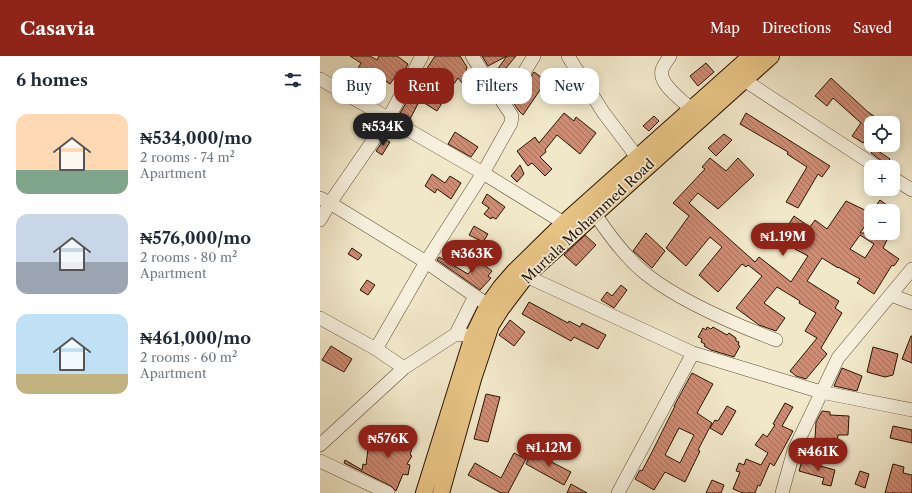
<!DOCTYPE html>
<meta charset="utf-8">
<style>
body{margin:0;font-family:"Libre Caslon Text",serif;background:#f6f6f7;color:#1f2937;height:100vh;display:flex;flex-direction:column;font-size:15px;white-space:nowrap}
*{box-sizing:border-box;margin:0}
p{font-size:13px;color:#747a83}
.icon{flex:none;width:22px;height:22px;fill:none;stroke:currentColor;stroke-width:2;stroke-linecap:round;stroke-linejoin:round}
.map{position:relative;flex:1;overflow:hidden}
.details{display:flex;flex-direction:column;background:#fff;width:320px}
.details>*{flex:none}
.top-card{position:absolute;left:12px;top:12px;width:380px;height:36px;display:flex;gap:8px}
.tools{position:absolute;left:544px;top:60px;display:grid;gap:8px}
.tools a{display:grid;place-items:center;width:36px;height:36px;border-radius:8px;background:#fff;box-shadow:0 2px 10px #0003;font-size:20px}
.price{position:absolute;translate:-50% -34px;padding:0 9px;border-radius:14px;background:#8f2418;color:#fff;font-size:13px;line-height:26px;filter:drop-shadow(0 1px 2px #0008)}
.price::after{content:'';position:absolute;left:50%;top:24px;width:12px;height:9px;margin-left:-6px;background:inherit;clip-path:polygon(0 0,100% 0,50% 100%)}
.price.on{background:#222;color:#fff}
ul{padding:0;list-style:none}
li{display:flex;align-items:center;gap:12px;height:100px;padding:0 16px}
li span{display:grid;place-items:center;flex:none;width:112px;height:80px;border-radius:12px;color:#555}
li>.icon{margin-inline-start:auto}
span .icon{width:48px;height:48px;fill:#fffc;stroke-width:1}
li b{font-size:17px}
h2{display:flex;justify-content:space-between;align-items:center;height:48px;padding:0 16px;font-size:17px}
.tag{padding:0 14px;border-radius:12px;background:#fff;box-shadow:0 2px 10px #0003;font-size:14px;line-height:36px}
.tag.on{background:#8f2418;color:#fff}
header{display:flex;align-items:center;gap:24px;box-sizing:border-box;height:56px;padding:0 20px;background:#8f2418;color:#fff}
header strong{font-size:19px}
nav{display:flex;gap:22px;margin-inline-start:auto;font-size:14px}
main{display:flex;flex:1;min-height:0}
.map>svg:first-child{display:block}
</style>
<header>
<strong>Casavia</strong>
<nav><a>Map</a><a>Directions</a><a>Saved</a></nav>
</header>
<main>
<section class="details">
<h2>6 homes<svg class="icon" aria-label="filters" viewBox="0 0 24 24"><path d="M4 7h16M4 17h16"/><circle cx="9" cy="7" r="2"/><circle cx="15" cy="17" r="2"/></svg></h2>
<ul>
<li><span style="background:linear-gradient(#ffd9b3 70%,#7fa58c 0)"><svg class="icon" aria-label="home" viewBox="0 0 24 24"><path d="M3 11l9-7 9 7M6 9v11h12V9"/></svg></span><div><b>₦534,000/mo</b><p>2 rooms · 74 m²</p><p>Apartment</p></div></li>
<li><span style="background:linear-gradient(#c9d6e8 60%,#9aa5b1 0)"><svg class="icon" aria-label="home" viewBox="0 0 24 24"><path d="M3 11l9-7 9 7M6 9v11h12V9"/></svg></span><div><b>₦576,000/mo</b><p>2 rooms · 80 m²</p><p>Apartment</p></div></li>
<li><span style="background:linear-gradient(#bfe0f5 75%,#c2b280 0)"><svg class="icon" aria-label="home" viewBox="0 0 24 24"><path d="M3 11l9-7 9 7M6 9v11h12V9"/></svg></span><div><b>₦461,000/mo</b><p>2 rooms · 60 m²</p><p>Apartment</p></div></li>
</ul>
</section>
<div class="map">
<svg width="592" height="437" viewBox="0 0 592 437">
<defs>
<pattern id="building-back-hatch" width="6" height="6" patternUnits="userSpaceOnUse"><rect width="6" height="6" fill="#d08b73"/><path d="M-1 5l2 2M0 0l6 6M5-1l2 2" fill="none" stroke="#a9705c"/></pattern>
</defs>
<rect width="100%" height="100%" fill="#f1e8ca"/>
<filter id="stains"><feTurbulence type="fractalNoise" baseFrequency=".005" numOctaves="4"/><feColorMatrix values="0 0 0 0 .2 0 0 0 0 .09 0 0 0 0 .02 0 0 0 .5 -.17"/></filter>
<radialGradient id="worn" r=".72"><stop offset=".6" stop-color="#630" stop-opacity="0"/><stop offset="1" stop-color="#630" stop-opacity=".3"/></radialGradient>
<path fill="url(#building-back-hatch)" stroke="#2a1500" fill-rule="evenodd" d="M30 0H50L57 4 59 0H77L88 8 83 18 79 15 70 28 53 16 42 34 30 27 41 7Z
M115 0H140L147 11 146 13 157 27 148 34 138 22 133 29 115 18 113 19 106 14Z
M162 0H187L168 10Z
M187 0H196L181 18 189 24 184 30 179 26 174 18Z
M386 7 394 16 378 30 370 20Z
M242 14 254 28 243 38 239 34 231 43 220 34 203 59 199 55 192 45 206 28 214 16 229 27Z
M511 22 548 56 564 67H551V76L543 87 532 80 541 67 513 42 507 50 495 40Z
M93 35 102 40 89 65 79 59Z
M106 37 122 47 117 55 101 45Z
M244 57 254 65 256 61 276 77 260 98 237 79 225 94 226 96 220 101 232 113 225 120 212 107 208 110 197 95 215 81 219 87Z
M426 57 510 110 502 121 498 118 478 152 466 146 487 111 467 98 468 96 420 68Z
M334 60 339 65 329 75 323 70Z
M135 76 158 91 151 101 128 88Z
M404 78 412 84 396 100 388 92Z
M64 83 70 86 62 99 56 95Z
M554 92 570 103 565 109 562 105 551 97Z
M390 102 406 115 418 102 434 119 398 153 378 137 369 147 435 206 439 201 471 226 488 200 475 193 479 187 463 177 474 160 490 171 495 164 507 173 526 145 551 157V161L540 177H558L568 182 563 192 579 203 574 210 572 209 554 238 537 227 540 223 518 211V212L502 202 487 225 519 245 515 252 522 257 501 292 507 298 486 323 476 320 470 315 497 282 485 275 496 257 479 247 480 245 457 231 444 247 465 262 456 275 439 269 416 252 442 220 428 209 426 211 422 208 398 236 379 219 402 191 390 181 366 210 346 192 369 160 353 147 385 113 382 111ZM540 179 554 188 545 202 530 193Z
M200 109 204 118 197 126 191 120Z
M112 118 125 127 130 120 141 127 131 143 117 133 115 137 105 130Z
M167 138 185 151 176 163 172 161 171 163 164 158 169 152 162 147Z
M560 144 575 155H552Z
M154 170 168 178 163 186 149 179Z
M326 177 345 195 332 212 313 195Z
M265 179 276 189 256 210 244 199Z
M32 192 42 199 38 204 28 198Z
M119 201 148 218 159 205 172 215 168 220 171 222 160 234 117 204Z
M47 224 55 229 48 239 40 234Z
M301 229 307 234 294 252 281 244 287 236 292 240Z
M209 246 248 267 249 265 260 271 262 267 286 279 278 293 254 281 251 285 202 258Z
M190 264 205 276 194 290 179 279Z
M387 271 391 273 393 271 407 279 409 277 416 282V285L419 286 418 289 420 290 414 301 391 294 384 290 385 288 381 286 382 283 378 281 383 272 386 274Z
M591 280H592V307L582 303Z
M11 290 32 303 24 316 2 304Z
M553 291 578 298 573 319 565 321 547 316Z
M522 312 542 320 537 335 514 330Z
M372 317 393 328 377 357 392 367 378 394 380 395 365 426 345 416 334 434 315 423 320 414 322 415 333 394 355 350H354ZM359 372 374 379 360 407 345 399Z
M166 338 180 341 168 386 154 383Z
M465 347 473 351 462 370 473 375 454 410 450 407 440 430 438 429 435 437H423L413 433 420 416 416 415 419 407 424 409 426 403 441 409 448 397 435 389 443 378 447 381 455 369 453 368Z
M407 350 416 355 402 379 390 372 395 364 398 365Z
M502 355 510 356V359L529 360 528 379H518L517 388 507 387 506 398H494L496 366Z
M573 370 592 374V387L570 382Z
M55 377 68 383 69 378 94 385 90 399 92 400 87 408 90 409 88 419 83 418 76 435 71 430 24 407 25 404 42 414 43 408 46 409 48 393Z
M212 396 251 416 244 429 206 408Z
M194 397 206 403 188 437H181L148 419 155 407 181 422Z
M482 405 515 414 511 430 502 428 504 422 479 415Z
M573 408 584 411 583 417 592 419V437H565Z
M540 415 549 418 545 432 535 428Z
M392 424 404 429 401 437H386Z
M251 428 267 437H247Z"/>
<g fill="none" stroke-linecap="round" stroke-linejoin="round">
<defs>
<path id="minor" d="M248 0 283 56 317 101
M350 0C348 4 343 9 342 14 338 28 362 44 371 53
M0 23 163 117 244 167
M424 24 557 111
M182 45 200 23 214 0
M573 122 592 134
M0 142 10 147 106 206 168 249
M275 158C289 179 306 202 326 218 361 246 414 268 456 284
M0 164 10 147 68 63 102 0
M206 220 373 297 501 336 592 354
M571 239 592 247
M0 262 56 293 84 312
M136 278 155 240
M56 293 106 206 163 117 191 67 192 60 152 0
M0 389 84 312 136 278 153 280
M0 405 68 437
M298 437 373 297
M462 437 474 394 518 302 592 213"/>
<path id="major" d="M104 437 153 280 168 249 181 231 194 216 244 167 431 0
M121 437 153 323 171 269 181 253 206 220 451 0"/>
</defs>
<use href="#minor" stroke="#5c4a32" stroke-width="14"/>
<use href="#major" stroke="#2a1500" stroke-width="18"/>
<use href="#minor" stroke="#f6f0dd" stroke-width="13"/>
<use href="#major" stroke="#e8c485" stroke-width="16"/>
</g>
<g text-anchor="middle" stroke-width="3.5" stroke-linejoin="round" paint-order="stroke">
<g font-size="14" fill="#2a1500" stroke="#f6f0dd">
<text transform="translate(268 165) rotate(-43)" y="5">Murtala Mohammed Road</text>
</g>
</g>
<rect width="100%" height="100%" filter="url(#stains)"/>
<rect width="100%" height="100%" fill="url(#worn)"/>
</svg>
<div class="tools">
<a><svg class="icon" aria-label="locate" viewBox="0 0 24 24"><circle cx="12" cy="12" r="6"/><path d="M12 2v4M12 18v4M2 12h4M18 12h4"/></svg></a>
<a>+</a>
<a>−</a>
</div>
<b class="price on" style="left:63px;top:91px">₦534K</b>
<b class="price" style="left:463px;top:201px">₦1.19M</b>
<b class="price" style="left:152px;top:218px">₦363K</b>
<b class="price" style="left:68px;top:403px">₦576K</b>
<b class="price" style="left:229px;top:412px">₦1.12M</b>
<b class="price" style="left:498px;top:416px">₦461K</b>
<div class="top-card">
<a class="tag">Buy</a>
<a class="tag on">Rent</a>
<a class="tag">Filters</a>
<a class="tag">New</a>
</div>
</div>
</main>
